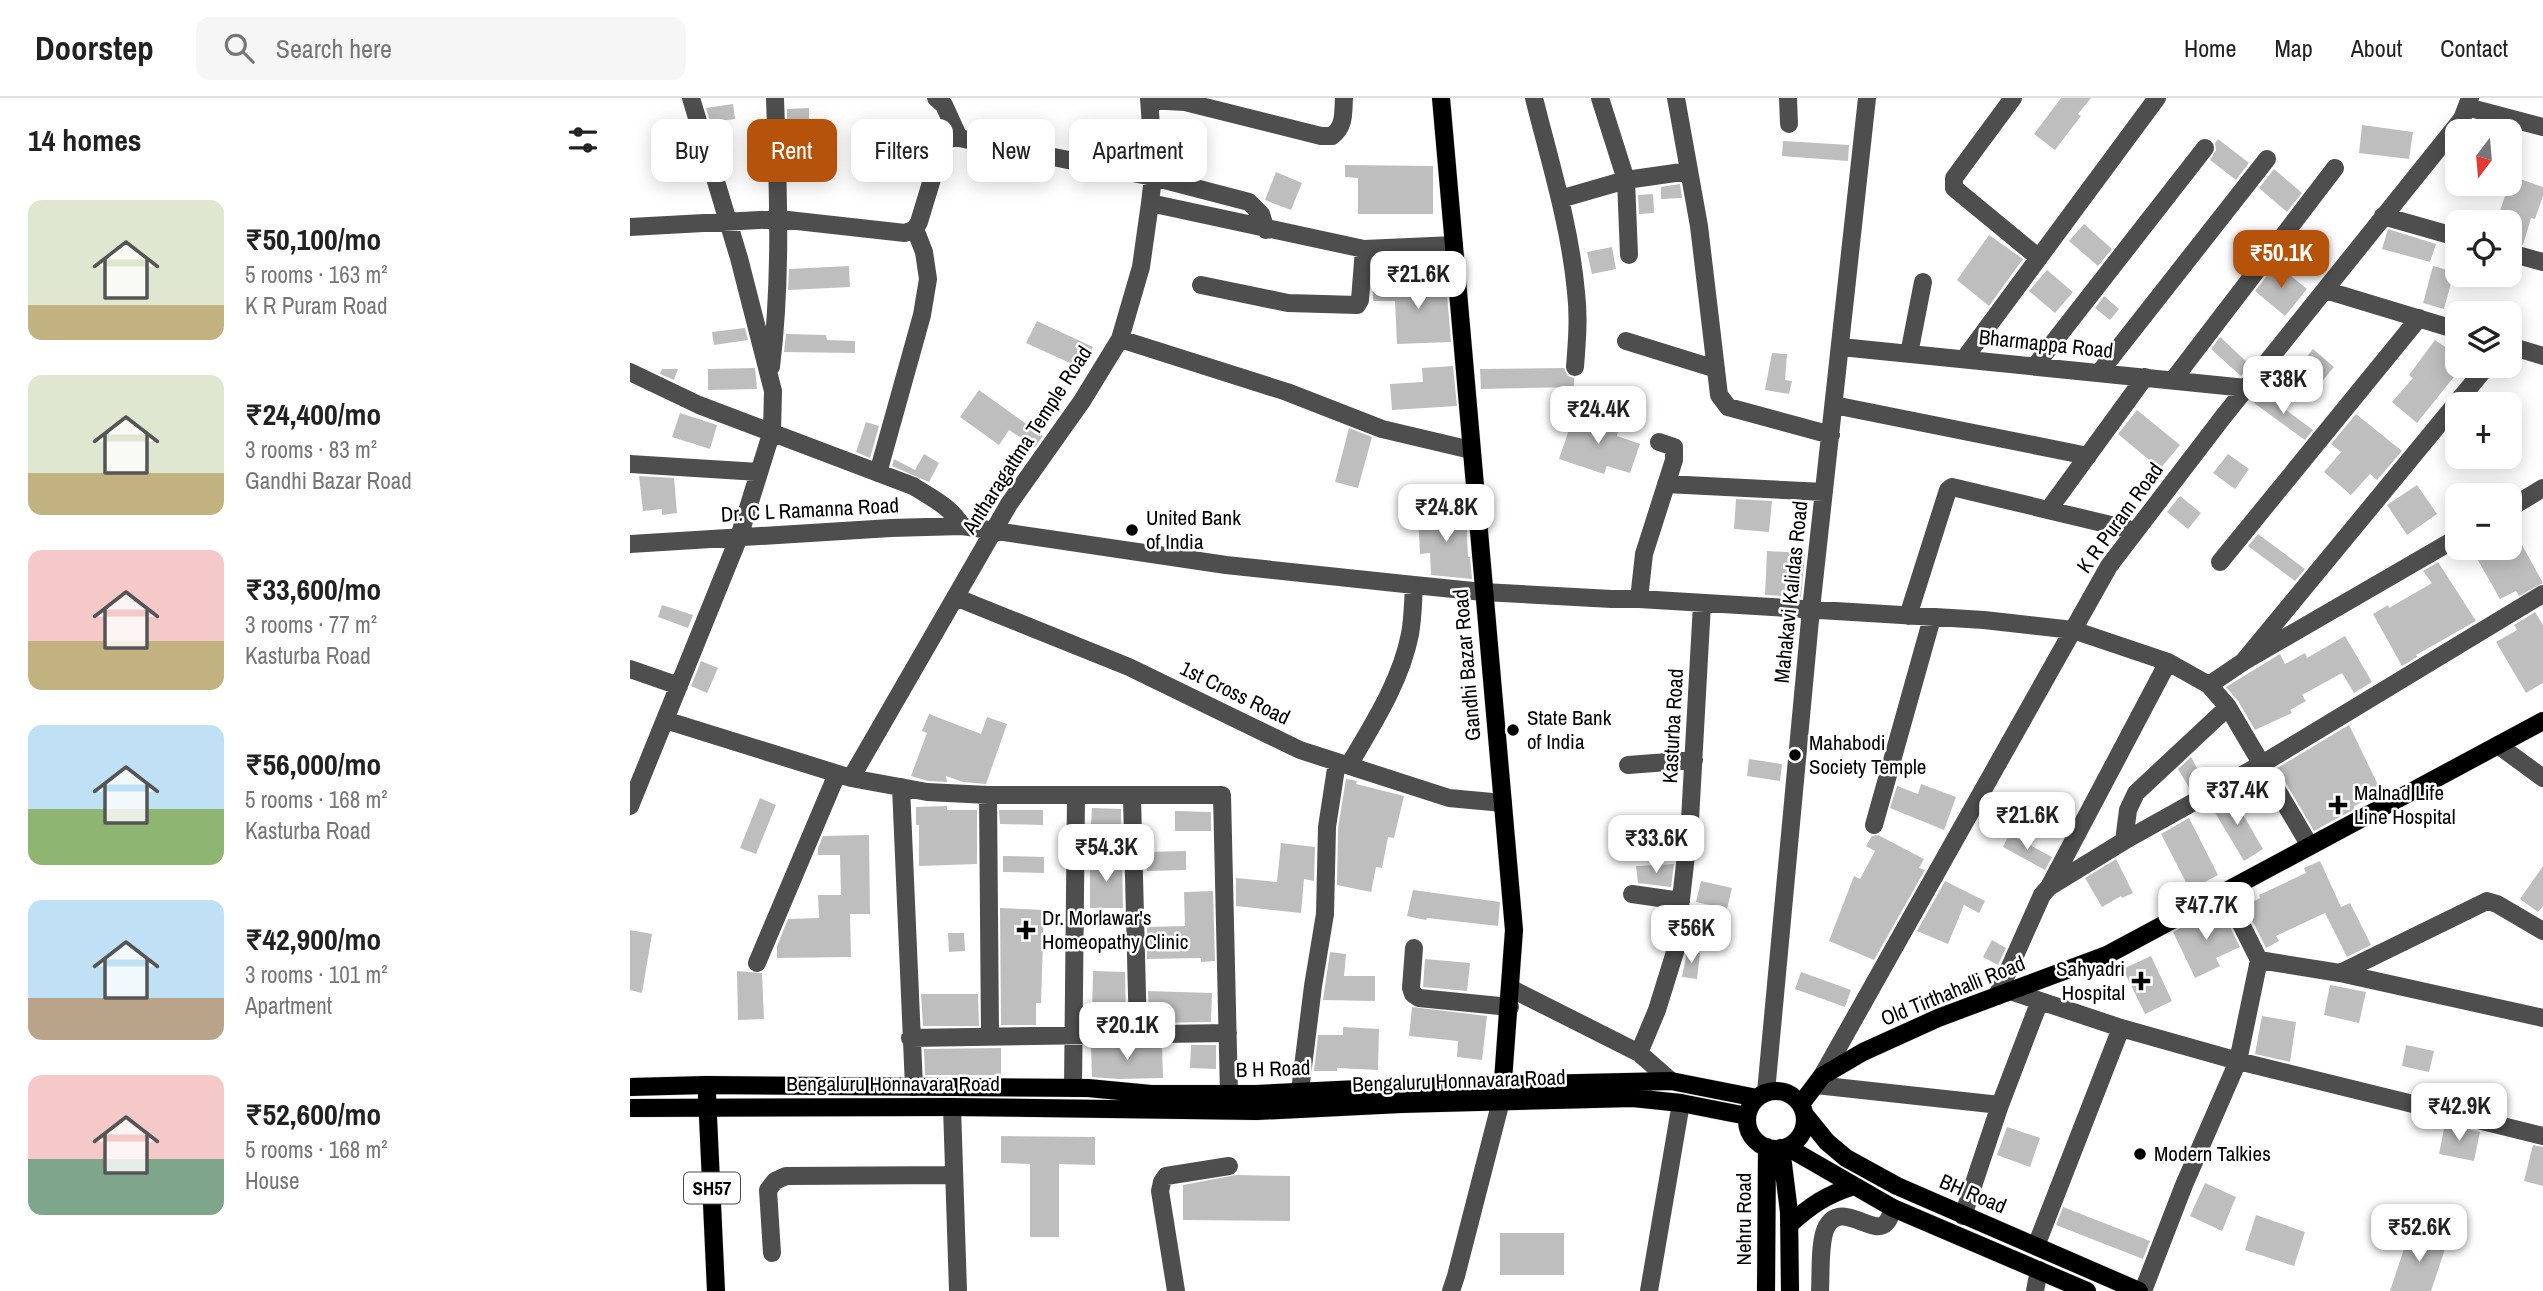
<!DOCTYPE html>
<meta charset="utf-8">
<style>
body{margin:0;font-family:"Archivo Narrow",sans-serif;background:#f6f6f6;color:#222;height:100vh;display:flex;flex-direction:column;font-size:26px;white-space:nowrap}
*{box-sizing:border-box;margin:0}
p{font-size:23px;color:#767676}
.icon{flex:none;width:38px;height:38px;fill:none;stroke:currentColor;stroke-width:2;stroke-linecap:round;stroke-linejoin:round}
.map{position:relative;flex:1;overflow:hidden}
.panel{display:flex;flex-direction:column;background:#fff;width:630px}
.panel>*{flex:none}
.banner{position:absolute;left:21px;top:21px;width:665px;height:63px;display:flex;gap:14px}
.needle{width:46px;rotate:196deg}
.buttons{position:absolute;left:1815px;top:21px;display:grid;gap:14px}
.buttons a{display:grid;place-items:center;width:77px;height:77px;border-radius:14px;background:#fff;box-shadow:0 4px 18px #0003;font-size:35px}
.price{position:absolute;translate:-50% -60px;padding:0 16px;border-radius:14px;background:#fff;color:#222;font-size:23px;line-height:46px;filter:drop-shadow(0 2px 4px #0008)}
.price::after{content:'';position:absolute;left:50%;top:42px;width:21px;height:16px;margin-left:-10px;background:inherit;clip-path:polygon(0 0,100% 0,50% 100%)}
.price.current{background:#b45309;color:#fff}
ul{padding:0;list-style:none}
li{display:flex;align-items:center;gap:21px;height:175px;padding:0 28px}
li span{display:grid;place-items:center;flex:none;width:196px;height:140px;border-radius:14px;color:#555}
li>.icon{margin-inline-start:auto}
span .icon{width:84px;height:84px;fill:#fffc;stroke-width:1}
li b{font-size:30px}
h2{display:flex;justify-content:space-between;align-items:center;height:84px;padding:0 28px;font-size:30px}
.pill{padding:0 24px;border-radius:14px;background:#fff;box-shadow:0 4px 18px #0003;font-size:24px;line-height:63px}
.pill.current{background:#b45309;color:#fff}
header{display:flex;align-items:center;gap:42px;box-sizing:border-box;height:98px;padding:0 35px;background:#fff;border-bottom:2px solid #e0e0e0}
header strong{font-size:33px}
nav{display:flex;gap:38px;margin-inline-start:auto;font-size:24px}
.search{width:490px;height:63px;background:#f6f6f6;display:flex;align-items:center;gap:18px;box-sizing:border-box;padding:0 24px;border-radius:14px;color:#767676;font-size:26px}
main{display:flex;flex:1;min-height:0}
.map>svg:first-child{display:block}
</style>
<header>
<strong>Doorstep</strong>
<div class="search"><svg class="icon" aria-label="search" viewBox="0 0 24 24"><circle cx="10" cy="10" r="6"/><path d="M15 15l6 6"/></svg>Search here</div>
<nav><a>Home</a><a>Map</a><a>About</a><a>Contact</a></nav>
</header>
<main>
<section class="panel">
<h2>14 homes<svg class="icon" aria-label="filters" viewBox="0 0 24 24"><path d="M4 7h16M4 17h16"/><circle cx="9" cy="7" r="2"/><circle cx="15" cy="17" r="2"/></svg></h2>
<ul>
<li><span style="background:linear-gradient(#dfe7d0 75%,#c2b280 0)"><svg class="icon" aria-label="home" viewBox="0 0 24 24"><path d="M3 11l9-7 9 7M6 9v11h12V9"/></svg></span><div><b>₹50,100/mo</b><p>5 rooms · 163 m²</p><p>K R Puram Road</p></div></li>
<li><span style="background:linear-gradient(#dfe7d0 70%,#c2b280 0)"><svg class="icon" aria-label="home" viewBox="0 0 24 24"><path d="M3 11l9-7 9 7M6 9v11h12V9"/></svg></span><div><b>₹24,400/mo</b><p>3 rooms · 83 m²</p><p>Gandhi Bazar Road</p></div></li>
<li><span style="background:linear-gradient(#f6c9c9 65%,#c2b280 0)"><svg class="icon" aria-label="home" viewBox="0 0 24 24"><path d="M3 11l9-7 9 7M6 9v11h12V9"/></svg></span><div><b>₹33,600/mo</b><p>3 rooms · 77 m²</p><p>Kasturba Road</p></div></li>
<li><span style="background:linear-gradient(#bfe0f5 60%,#8fb573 0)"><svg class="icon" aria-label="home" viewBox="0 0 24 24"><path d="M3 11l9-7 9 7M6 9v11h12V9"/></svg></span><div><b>₹56,000/mo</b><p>5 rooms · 168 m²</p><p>Kasturba Road</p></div></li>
<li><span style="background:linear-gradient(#bfe0f5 70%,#b9a48a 0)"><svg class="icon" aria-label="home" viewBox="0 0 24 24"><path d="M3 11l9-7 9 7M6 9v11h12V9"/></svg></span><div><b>₹42,900/mo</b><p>3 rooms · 101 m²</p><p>Apartment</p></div></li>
<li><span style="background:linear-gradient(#f6c9c9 60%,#7fa58c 0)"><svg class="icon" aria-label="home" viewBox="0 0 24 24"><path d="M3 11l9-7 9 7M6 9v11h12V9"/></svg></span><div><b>₹52,600/mo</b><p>5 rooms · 168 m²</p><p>House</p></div></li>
</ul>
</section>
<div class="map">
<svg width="1913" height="1193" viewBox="0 0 1913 1193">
<rect width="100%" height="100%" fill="#fff"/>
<path fill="#bebebe" d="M1431 0H1461L1448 16 1451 18 1425 52 1404 36Z
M103 6 105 21 80 24 76 10Z
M179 10V25L157 26V11Z
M1732 27 1783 34 1779 61 1729 55Z
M1588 41 1619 65 1606 82 1580 62 1586 52 1585 45Z
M1153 43 1219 47 1218 63 1152 58Z
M715 67 803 68V116H728V80L715 79Z
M1644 71 1672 95 1657 114 1629 90Z
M646 74 672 85 661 112 635 102Z
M1882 78 1913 89V98L1905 121 1901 120 1893 147 1880 144V124H1866Z
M1050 86 1052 100 1031 101V89Z
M1023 96 1024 115 1009 116 1008 97Z
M1454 126 1482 151 1468 168 1439 143Z
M1758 131 1806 146 1800 164 1752 151Z
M1359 137 1393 161 1359 208 1327 182Z
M982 149 986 171 962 176 957 154Z
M1646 166 1677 191 1655 218 1625 193Z
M219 168 220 189 158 192 159 171Z
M1803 168 1824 174 1814 211 1793 205Z
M1417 172 1443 194 1425 215 1399 193Z
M816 185 821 244 767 246 765 203H743V187Z
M1474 198 1489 211 1480 222 1465 210Z
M407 223 463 249 453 271 396 245Z
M115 230 118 242 84 247 82 234Z
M156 236 196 237 197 242 225 243V255L154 254Z
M1590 239 1620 267 1611 278 1581 251Z
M1805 242 1827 257V275L1787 325 1762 304 1783 280 1779 277Z
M1683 251 1704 269 1683 294 1662 277Z
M1142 255 1157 256 1155 282 1162 283 1159 296 1135 292Z
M823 268 827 308 762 312 760 286 793 284 792 270Z
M125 270 127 291 78 292V271Z
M934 270 938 278 944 280V289L851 291 850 271Z
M32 271H48L44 282 30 276Z
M349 292 413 338 405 349 379 332 369 347 330 319Z
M1632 294 1683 332 1675 342 1624 305Z
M1507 312 1550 347 1530 371 1488 336Z
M945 314 989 329 987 338 1010 346 1000 375 977 368 974 376 929 361Z
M50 315 87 327 80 351 42 339Z
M1726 316 1772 353 1747 382 1740 376 1721 397 1694 374 1711 354 1701 346Z
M236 324 249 328 240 360 226 354Z
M719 330 742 339 728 390 705 384Z
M294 356 309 365 299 384 262 368 264 361 285 372Z
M1598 356 1619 371 1605 391 1583 375Z
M9 378 44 380 47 415 32 417V411L13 413Z
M1787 387 1807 416 1777 437 1757 407Z
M1550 398 1571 415 1558 431 1537 414Z
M1106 401 1142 403 1139 434 1104 431Z
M836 414 838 459H840L842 481 801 477 800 455 790 456 788 416Z
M1880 425 1913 485 1889 498 1886 493 1870 501 1841 450H1880Z
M1628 436 1675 471 1665 483 1618 448Z
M1137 453 1175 455 1171 499 1135 497Z
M1808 464 1846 523 1786 557 1787 559 1772 568 1743 516 1758 507 1759 510 1802 485 1793 473Z
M32 507 63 517 58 530 28 519Z
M1905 514 1913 527V585L1896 595 1866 544 1887 532 1884 527Z
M1715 538 1742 584 1724 595 1712 575 1672 597 1676 603 1660 612 1662 615 1625 632 1608 603 1596 589 1650 556 1655 566 1675 555 1677 560Z
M71 563 88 570 77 595 61 588Z
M299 616 351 636 357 619 377 626 356 686 333 684 316 678 317 684 298 683 281 678 297 635 292 633Z
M1719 627 1752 695 1724 708 1725 711 1684 733 1647 670Z
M1561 659 1575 685 1561 693 1548 671Z
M1119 661 1152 666 1150 683 1117 678Z
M716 681 727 683 726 686 774 698 764 740 758 739 752 770 746 769 741 794 707 787 708 730Z
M1291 686 1326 699 1314 732 1260 710 1267 688 1288 696Z
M1601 696 1633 751 1614 763 1581 708Z
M130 700 146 707 126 756 110 750Z
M317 708V712H347V766L289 768V727H286V709Z
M462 710 491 711V727L461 726Z
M369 712H413V727L370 726Z
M545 713 581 714V733H545Z
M1559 720 1588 777 1560 792 1531 736Z
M1379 736 1422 759 1415 772 1373 749Z
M239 737 240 816H220L221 859 147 860V848L158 821 189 820 188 797H211L210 757H188V750L193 738Z
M1248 737 1294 761 1289 770 1295 772 1244 862 1199 843 1224 778 1230 781 1245 753 1236 748 1242 738Z
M651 745 685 749 684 783 674 781 671 815 606 808V780L647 784Z
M556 753V772L517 773 516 754Z
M373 758 414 759V775L373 774Z
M460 760 492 762 493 810H460Z
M1486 761 1503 795 1492 800 1491 798 1472 809 1455 780Z
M1690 763 1711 809 1720 805 1741 847 1717 859 1695 815 1646 838 1649 843 1636 850 1615 808 1630 800 1629 797 1676 775 1674 770Z
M1044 766 1041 789 1008 785 1006 768Z
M1913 768V808L1908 814 1890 801Z
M1071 783 1102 790 1097 811 1066 804Z
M1315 783 1355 803 1349 815 1334 807 1318 846 1287 833Z
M783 792 870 804 868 828 797 820 796 822 777 818Z
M583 793 585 863 571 864V860L517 861V829L555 828 554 794Z
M1590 809 1610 849 1586 860 1590 868 1565 880 1543 834Z
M370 810 414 812 411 905H406V927H371Z
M0 832 22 836 12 895 0 892Z
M318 835H334L335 853 319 854Z
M1362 842 1376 850 1368 867 1353 859Z
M1057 853 1070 855 1067 881 1052 879Z
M700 854 716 856 714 878H745V903L693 902Z
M1521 858 1542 903 1515 916 1493 871Z
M795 861 840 865 837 893 793 889Z
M107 873 132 875 134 921 108 922Z
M463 873 495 874 496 925 455 926V917H462Z
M1171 874 1221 892 1215 909 1165 891Z
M1700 887 1736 894 1729 925 1694 917Z
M518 893 582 895 581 924 519 925Z
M291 896H348L349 928H293Z
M782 909 857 918 852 962 827 959 828 943 779 938Z
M1632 918 1666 924 1660 964 1625 956Z
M713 929 749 931 748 972 707 970V973H684L688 937H713Z
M532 947 533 980 489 981 462 979 461 949Z
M561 947H586V971L560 970Z
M1776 947 1804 953 1799 974 1772 968Z
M371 950V977H295L294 951Z
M1815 1026 1850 1034 1844 1063 1809 1056Z
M1377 1029 1410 1040 1400 1069 1367 1057Z
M371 1038 465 1039V1067L429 1066V1139H400V1066L371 1065Z
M1903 1047 1913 1049V1088L1894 1083Z
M606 1077 660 1078V1123L553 1122V1087Z
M1575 1085 1606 1099 1592 1133 1560 1118Z
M1433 1109 1520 1143 1513 1161 1426 1127Z
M1626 1117 1675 1134 1664 1168 1615 1152Z
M1780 1133 1817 1145 1801 1193H1760Z
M870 1135H934V1177H870Z"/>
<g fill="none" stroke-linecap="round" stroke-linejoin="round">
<defs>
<path id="major" d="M811 0 884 832 872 996
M0 989 76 987 458 990 521 996H626L770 989 1041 983 1127 1000
M1117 1022a29 29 0 1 1 58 0a29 29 0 1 1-58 0Z
M77 997 86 1193
M1171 1006 1192 978 1233 954 1308 920 1477 857 1913 623
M0 1010 322 1009 627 1013 771 1006 1003 1000 1051 1005 1117 1018
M1175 1017 1197 1044 1216 1060 1267 1088 1509 1193
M1157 1049 1263 1110 1457 1193
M1151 1050 1159 1114 1160 1193
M1159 1127C1181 1107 1196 1097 1224 1088
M1136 1193 1137 1049"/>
</defs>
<use href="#major" stroke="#dbdbdb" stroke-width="19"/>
<path stroke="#4e4e4e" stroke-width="18" d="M306 0 314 7 329 40
M904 0C920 64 940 128 946 194 949 219 947 244 945 269
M970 0 996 82 999 157
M1046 0 1069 128 1089 297 1098 309 1201 337
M1158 0 1159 26
M1383 0 1324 80V90L1409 160
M519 2 555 4 691 38H702C715 28 713 15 714 0
M1837 9 1913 29
M930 101 996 82 1059 73
M520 105 734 151 824 147
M1753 118 1827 139
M0 129 149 121 275 135 285 131 289 124 313 45 321 40H329L523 79 619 104 631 116 636 132
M1880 155 1913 164
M571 187 658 205 727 207 730 202 734 151
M1695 192 1827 232
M490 241 657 294 752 331 841 352
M996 243 1086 271
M1880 248 1913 258
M1211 249 1616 290
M1279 256 1293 184
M1334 261 1527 0
M1405 268 1575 50
M141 269C152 179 148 90 145 0
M0 274 69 307 283 388C302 400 321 409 332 428
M1469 275 1637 61
M1543 282 1705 70
M1204 307 1458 358
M0 366 129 374
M248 375 292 217 298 181 294 154 285 131
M1036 386 1194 394
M1880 410 1913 390
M1419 411 1515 279
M0 446 261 430 332 428 596 467 784 487 853 494 982 501H1009L1354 522 1443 532 1538 564 1579 587 1598 609 1680 748
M1590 464 1789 220
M325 499 499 569 670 652 819 700 873 705
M1009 501 1014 456 1044 362V349L1029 344
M1278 518 1318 392 1322 389 1506 433
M1613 564 1857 268
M0 571 49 588
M1579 587 1613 564 1827 440
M35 622 221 680 297 694 358 697H592L599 996
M1868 647 1913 680
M719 667C743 626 771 583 780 536 783 520 783 503 784 487
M998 667 1064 662
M221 680 379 406 452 303 490 241 511 169 520 105 524 71 519 0
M271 689 284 989
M358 697 360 937
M502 699 508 937
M0 708 109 439 142 333 143 293 109 160 61 0
M1244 727 1302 520
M1494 743 1498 712 1506 695 1598 609
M1419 789 1538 564
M1002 796 1051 803
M784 850 781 890 783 896 789 900 880 909
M1629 862 1710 875 1913 920
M127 865 207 676
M1710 875 1857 803 1867 806 1913 833
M882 891 1009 955 1041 983
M1380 893 1491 930 1608 963 1913 1038
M1367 898 1412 797 1419 789 1494 743 1632 666 1913 496
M280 940 598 935
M1009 955 1027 912 1045 854 1060 722 1072 506
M1192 978 1479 468 1593 319 1832 21 1840 0
M1186 987 1370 1007
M443 990 446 698
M670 993 683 888 695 816 697 729 707 664
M1136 994 1181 511 1237 0
M322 1009 328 1193
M1333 1118 1370 1007 1409 905
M1406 1148 1491 930
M142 1155 138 1092 145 1083 156 1078 324 1077
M546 1193 530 1093 532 1084 536 1078 599 1068
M821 1193 826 1178 871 1003
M1019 1193 1051 1005
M1190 1193C1191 1177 1189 1141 1197 1128 1212 1102 1243 1139 1256 1125 1260 1121 1261 1115 1263 1110
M1405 1193 1409 1172
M1513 1193 1554 1087 1608 963 1629 862 1595 794"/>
<use href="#major" stroke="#000" stroke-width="18"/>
</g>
<g fill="#000" stroke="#fff" stroke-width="2.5">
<circle cx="502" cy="432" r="7"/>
<circle cx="883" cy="632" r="7"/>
<circle cx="1165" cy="657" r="7"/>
<path d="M1704.5 696.5h7v7h7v7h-7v7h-7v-7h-7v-7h7z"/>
<path d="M392.5 821.5h7v7h7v7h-7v7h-7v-7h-7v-7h7z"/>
<path d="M1507.5 872.5h7v7h7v7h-7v7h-7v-7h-7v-7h7z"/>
<circle cx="1510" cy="1056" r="7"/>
</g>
<g text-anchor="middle" stroke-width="5" stroke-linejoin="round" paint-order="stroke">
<rect fill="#fff" stroke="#4c4c4c" stroke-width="2" x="54" y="1074.5" width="56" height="31" rx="5"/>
<g font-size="19" font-weight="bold" fill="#000">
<text x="82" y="1097">SH57</text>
</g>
<g font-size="21" fill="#000" stroke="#fff">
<text transform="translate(1416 246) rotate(6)" y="7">Bharmappa Road</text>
<text transform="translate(397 342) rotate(-57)" y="7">Antharagattma Temple Road</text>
<text transform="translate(180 412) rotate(-3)" y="7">Dr. C L Ramanna Road</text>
<text transform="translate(1490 420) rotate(-54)" y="7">K R Puram Road</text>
<text transform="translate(1161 494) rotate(-84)" y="7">Mahakavi Kalidas Road</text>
<text transform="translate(837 567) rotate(-95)" y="7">Gandhi Bazar Road</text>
<text transform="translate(605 595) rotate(26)" y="7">1st Cross Road</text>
<text transform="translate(1043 628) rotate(-87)" y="7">Kasturba Road</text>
<text transform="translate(1323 893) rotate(-22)" y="7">Old Tirthahalli Road</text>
<text transform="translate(643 971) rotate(-2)" y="7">B H Road</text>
<text transform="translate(829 983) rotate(-2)" y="7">Bengaluru Honnavara Road</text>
<text x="263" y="993">Bengaluru Honnavara Road</text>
<text transform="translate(1343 1096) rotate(23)" y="7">BH Road</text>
<text transform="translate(1114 1121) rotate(-90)" y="7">Nehru Road</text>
</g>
<g font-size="21" fill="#000" stroke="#fff" text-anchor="start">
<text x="516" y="427">United Bank<tspan x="516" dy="24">of India</tspan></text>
<text x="897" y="627">State Bank<tspan x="897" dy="24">of India</tspan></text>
<text x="1179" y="652">Mahabodi<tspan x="1179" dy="24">Society Temple</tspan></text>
<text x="1724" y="702">Malnad Life<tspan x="1724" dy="24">Line Hospital</tspan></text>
<text x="412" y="827">Dr. Morlawar's<tspan x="412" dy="24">Homeopathy Clinic</tspan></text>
<text x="1495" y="878" text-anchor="end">Sahyadri<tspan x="1495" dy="24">Hospital</tspan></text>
<text x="1524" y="1063">Modern Talkies</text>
</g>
</g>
</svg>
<div class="buttons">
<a><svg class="needle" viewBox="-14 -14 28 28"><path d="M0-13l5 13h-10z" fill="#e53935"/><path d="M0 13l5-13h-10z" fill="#767676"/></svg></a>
<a><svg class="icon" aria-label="locate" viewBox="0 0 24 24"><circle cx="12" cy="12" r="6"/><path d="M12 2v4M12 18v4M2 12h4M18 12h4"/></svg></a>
<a><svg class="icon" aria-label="layers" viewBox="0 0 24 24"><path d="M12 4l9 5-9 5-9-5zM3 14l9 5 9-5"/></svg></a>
<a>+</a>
<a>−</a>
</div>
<b class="price current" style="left:1651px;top:192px">₹50.1K</b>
<b class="price" style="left:788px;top:213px">₹21.6K</b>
<b class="price" style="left:1653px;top:318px">₹38K</b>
<b class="price" style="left:968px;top:348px">₹24.4K</b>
<b class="price" style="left:816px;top:446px">₹24.8K</b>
<b class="price" style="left:1607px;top:729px">₹37.4K</b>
<b class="price" style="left:1397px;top:754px">₹21.6K</b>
<b class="price" style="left:1026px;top:777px">₹33.6K</b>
<b class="price" style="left:476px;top:786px">₹54.3K</b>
<b class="price" style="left:1576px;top:844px">₹47.7K</b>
<b class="price" style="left:1061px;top:867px">₹56K</b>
<b class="price" style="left:497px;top:964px">₹20.1K</b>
<b class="price" style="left:1829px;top:1045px">₹42.9K</b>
<b class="price" style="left:1789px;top:1166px">₹52.6K</b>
<div class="banner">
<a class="pill">Buy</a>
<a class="pill current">Rent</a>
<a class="pill">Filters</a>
<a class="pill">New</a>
<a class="pill">Apartment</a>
</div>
</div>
</main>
